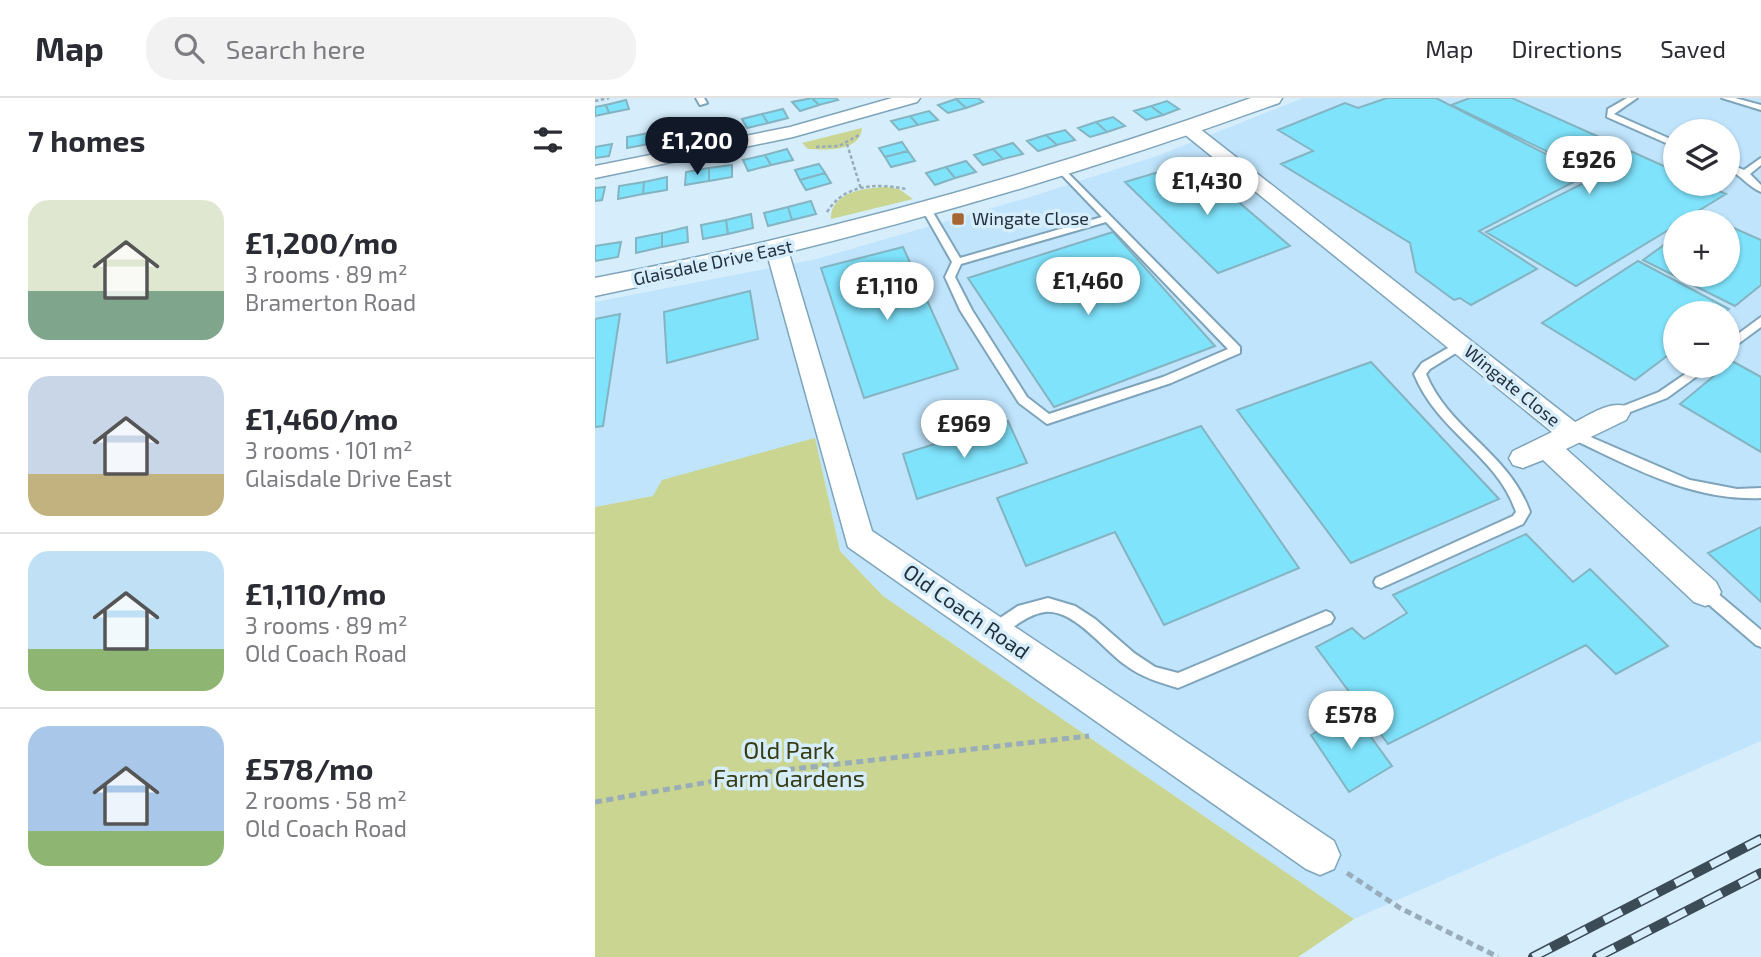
<!DOCTYPE html>
<meta charset="utf-8">
<style>
body{margin:0;font-family:"Exo 2",sans-serif;background:#f2f2f3;color:#2b2b33;height:100vh;display:flex;flex-direction:column;font-size:26px;white-space:nowrap}
*{box-sizing:border-box;margin:0}
p{font-size:23px;color:#7c7c81}
.icon{flex:none;width:38px;height:38px;fill:none;stroke:currentColor;stroke-width:2;stroke-linecap:round;stroke-linejoin:round}
.map{position:relative;flex:1;overflow:hidden}
.drawer{display:flex;flex-direction:column;background:#fff;width:595px}
.drawer>*{flex:none}
.buttons{position:absolute;left:1068px;top:21px;display:grid;gap:14px}
.buttons a{display:grid;place-items:center;width:77px;height:77px;border-radius:50%;background:#fff;box-shadow:0 2px 5px #0004;font-size:35px}
.price{position:absolute;translate:-50% -60px;padding:0 16px;border-radius:24px;background:#fff;color:#222;font-size:23px;line-height:46px;filter:drop-shadow(0 2px 4px #0008)}
.price::after{content:'';position:absolute;left:50%;top:42px;width:21px;height:16px;margin-left:-10px;background:inherit;clip-path:polygon(0 0,100% 0,50% 100%)}
.price.active{background:#111827;color:#fff}
ul{padding:0;list-style:none}
li{display:flex;align-items:center;gap:21px;height:175px;padding:0 28px}
li+li{border-top:2px solid #e1e1e2}
li span{display:grid;place-items:center;flex:none;width:196px;height:140px;border-radius:21px;color:#555}
li>.icon{margin-inline-start:auto}
span .icon{width:84px;height:84px;fill:#fffc;stroke-width:1}
li b{font-size:30px}
h2{display:flex;justify-content:space-between;align-items:center;height:84px;padding:0 28px;font-size:30px}
header{display:flex;align-items:center;gap:42px;box-sizing:border-box;height:98px;padding:0 35px;background:#fff;border-bottom:2px solid #e1e1e2}
header strong{font-size:33px}
nav{display:flex;gap:38px;margin-inline-start:auto;font-size:24px}
.search{width:490px;height:63px;background:#f2f2f3;display:flex;align-items:center;gap:18px;box-sizing:border-box;padding:0 24px;border-radius:28px;color:#7c7c81;font-size:26px}
main{display:flex;flex:1;min-height:0}
.map>svg:first-child{display:block}
</style>
<header>
<strong>Map</strong>
<div class="search"><svg class="icon" aria-label="search" viewBox="0 0 24 24"><circle cx="10" cy="10" r="6"/><path d="M15 15l6 6"/></svg>Search here</div>
<nav><a>Map</a><a>Directions</a><a>Saved</a></nav>
</header>
<main>
<section class="drawer">
<h2>7 homes<svg class="icon" aria-label="filters" viewBox="0 0 24 24"><path d="M4 7h16M4 17h16"/><circle cx="9" cy="7" r="2"/><circle cx="15" cy="17" r="2"/></svg></h2>
<ul>
<li><span style="background:linear-gradient(#dfe7d0 65%,#7fa58c 0)"><svg class="icon" aria-label="home" viewBox="0 0 24 24"><path d="M3 11l9-7 9 7M6 9v11h12V9"/></svg></span><div><b>£1,200/mo</b><p>3 rooms · 89 m²</p><p>Bramerton Road</p></div></li>
<li><span style="background:linear-gradient(#c9d6e8 70%,#c2b280 0)"><svg class="icon" aria-label="home" viewBox="0 0 24 24"><path d="M3 11l9-7 9 7M6 9v11h12V9"/></svg></span><div><b>£1,460/mo</b><p>3 rooms · 101 m²</p><p>Glaisdale Drive East</p></div></li>
<li><span style="background:linear-gradient(#bfe0f5 70%,#8fb573 0)"><svg class="icon" aria-label="home" viewBox="0 0 24 24"><path d="M3 11l9-7 9 7M6 9v11h12V9"/></svg></span><div><b>£1,110/mo</b><p>3 rooms · 89 m²</p><p>Old Coach Road</p></div></li>
<li><span style="background:linear-gradient(#a9c7e8 75%,#8fb573 0)"><svg class="icon" aria-label="home" viewBox="0 0 24 24"><path d="M3 11l9-7 9 7M6 9v11h12V9"/></svg></span><div><b>£578/mo</b><p>2 rooms · 58 m²</p><p>Old Coach Road</p></div></li>
</ul>
</section>
<div class="map">
<svg width="1166" height="859" viewBox="0 0 1166 859">
<rect width="100%" height="100%" fill="#d6edfc"/>
<path fill="#bfe4fc" fill-rule="evenodd" d="M708 0H1166V643L759 821 288 498 245 453 220 341 58 398 0 409V204L222 161 432 100 565 57ZM1080 33H1132V86H1080ZM1080 124H1132V177H1080ZM1080 215H1132V268H1080Z"/>
<path fill="#c9d591" d="M267 30C265 54 231 52 213 51L207 45Z
M291 89 304 91 318 101 236 121C235 94 270 90 291 89Z
M220 340 245 453 288 498 759 821 703 859H0V409L58 398 67 382Z"/>
<path fill="#7fe3fc" stroke="#84b4c1" stroke-width="2" d="M217 0 224 7 205 13 197 4Z
M217 0H241L243 2 224 7Z
M365 0H383L388 4 371 10 361 1Z
M792 0H841L992 77 884 133 942 171 876 207 865 200 859 202 821 174 815 145 686 66 718 53 683 32 750 5 763 10Z
M875 0H917L1080 73V86H1107L1131 96 1085 124H1080V128L981 188 891 134 1003 78 856 7Z
M361 1 371 10 353 15 343 7Z
M31 2 34 11 14 15 11 7Z
M572 3 584 11 568 17 556 8Z
M11 7 14 15 0 18V9Z
M556 8 568 17 551 22 539 13Z
M188 11 193 20 173 25 167 16Z
M334 13 343 22 323 27 315 18Z
M167 16 173 25 152 30 147 21Z
M315 18 323 27 304 32 296 23Z
M518 19 530 28 512 34 501 24Z
M133 24 136 34 115 39 112 29Z
M501 24 512 34 495 39 483 30Z
M112 29 115 39 93 44 90 33Z
M77 31V42L54 46V35Z
M470 32 480 42 462 47 451 37Z
M54 35V46L32 50V39Z
M451 37 462 47 443 53 432 43Z
M307 44 313 53 290 59 284 50Z
M418 45 428 56 408 61 398 51Z
M17 46 14 58 0 60V49Z
M192 51 198 62 176 67 170 57Z
M398 51 408 61 388 67 379 57Z
M313 53 320 63 296 69 290 59Z
M170 57 176 67 153 73 148 62Z
M371 63 381 74 360 80 351 69Z
M597 64 695 148 623 175 530 84Z
M224 66 230 75 205 82 200 72Z
M137 67V79L114 83V70Z
M351 69 360 80 340 87 331 75Z
M114 70V83L90 87 91 74Z
M230 75 236 85 211 92 205 82Z
M72 79V92L48 96 49 84Z
M49 84 48 96 23 101 24 88Z
M10 89 7 102 0 103V90Z
M216 103 221 116 197 122 193 109Z
M193 109 197 122 173 128 169 115Z
M156 116 158 130 133 136 131 122Z
M131 122 133 136 108 141 106 127Z
M1132 127 1166 142V187L1140 208 1048 162 1080 139V177H1132Z
M92 129 93 144 67 149V135Z
M518 134 620 248 459 309 373 180Z
M67 135V149L41 155V140Z
M26 144 23 159 0 163V148Z
M308 149 363 271 269 300 226 170Z
M1043 163 1134 211 1129 215H1080V252L1040 282 947 225Z
M155 193 163 241 72 265 69 214Z
M25 216 8 328 0 329V221Z
M1137 263 1166 279V354L1085 306Z
M776 264 904 401 756 465 642 312Z
M413 323 432 365 322 401 308 356Z
M606 328 704 470 569 527 520 434 431 468 402 400Z
M1166 429V504L1113 455Z
M931 436 978 484 995 471 1073 548 1021 576 991 547 793 646 721 549 757 530 769 541 812 515 798 497Z
M757 613 797 668 754 694 716 637Z"/>
<g fill="none" stroke-linecap="round" stroke-linejoin="round">
<defs>
<path id="service" d="M101 0H109L112 5 105 7Z
M1032 0H1042L1019 16 1080 43V49L1012 19 1013 11Z
M1127 0H1140L1166 7V12Z
M1166 60V67L1155 76 1166 87V94C1152 88 1148 78 1132 71V65L1149 72Z
M467 69 645 249V255L576 285 452 326 424 305 365 212 350 179 357 164 328 113 336 111 365 160 507 119 464 74 462 72ZM511 124 633 251 568 279 454 316 432 299 377 212 360 179 366 166Z
M1166 219V229L1132 254V244Z
M865 243 869 244V250L835 271 831 276C854 332 914 355 935 414L928 426 786 490 781 488 779 484 781 480 918 418 921 414C902 357 843 335 819 276L827 265Z
M1102 268H1116L1072 300 1022 319 1016 315 1018 312 1064 294Z
M977 331 1095 382 1142 391 1166 390V400C1095 403 1035 368 973 339L971 336Z
M1110 488 1115 489 1166 532V549L1161 547 1105 499 1103 494 1105 489Z
M453 500 480 508 500 521 539 555 560 569 583 575 731 513 736 515 739 520 736 525 583 590C563 584 546 579 529 566 508 551 479 511 450 514 429 517 417 533 398 540L393 538 390 533 393 528 423 508Z"/>
<path id="minor" d="M297 0H325L322 4 198 39 0 80V68L195 29Z
M594 26 600 27 980 324C996 316 1014 303 1031 308L1035 315 1031 322 971 351 1121 484 1126 494 1121 504 1110 508 1099 504 948 362 928 370 918 367 914 360 918 353 957 334 588 35 585 31Z
M182 146 190 147 193 152 277 433 739 743 745 757 739 771 725 777 711 771 253 449 171 152 174 147Z"/>
<path id="tertiary" d="M656 0H687L684 5C460 86 233 150 0 198V180C224 137 441 77 656 0Z"/>
</defs>
<use href="#service" stroke="#7ea4bb" stroke-width="4"/>
<use href="#minor" stroke="#7ea4bb" stroke-width="3"/>
<use href="#tertiary" stroke="#7ea4bb" stroke-width="3"/>
<path stroke="#98acb9" stroke-width="2.5" stroke-dasharray="3.5 2.5" stroke-linecap="butt" d="M0 3 14 0
M252 46 266 91
M221 49 244 48 264 37
M232 114C249 86 282 85 311 91"/>
<path stroke="#98acb9" stroke-width="5" stroke-dasharray="7 4.5" stroke-linecap="butt" d="M0 704 171 674 494 638
M752 775 805 810 903 859"/>
<use href="#service" fill="#fff" fill-rule="evenodd"/>
<use href="#minor" fill="#fff" fill-rule="evenodd"/>
<use href="#tertiary" fill="#fff" fill-rule="evenodd"/>
<defs>
<path id="rail" d="M938 859 1166 741
M1002 859 1166 775"/>
</defs>
<use href="#rail" stroke="#3c4c57" stroke-width="10"/>
<use href="#rail" stroke="#d6edfc" stroke-width="7" stroke-dasharray="20" stroke-linecap="butt"/>
</g>
<rect fill="#a76532" stroke="#d6edfc" stroke-width="2.5" x="356" y="114" width="14" height="14" rx="3.5"/>
<g text-anchor="middle" stroke-width="7" stroke-linejoin="round" paint-order="stroke">
<g font-size="18" fill="#22313b" stroke="#d6edfc" text-anchor="start">
<text x="377" y="127">Wingate Close</text>
</g>
<g font-size="18" fill="#22313b" stroke="#d6edfc">
<text transform="translate(118 165) rotate(-12)" y="6">Glaisdale Drive East</text>
<text transform="translate(917 288) rotate(39)" y="6">Wingate Close</text>
</g>
<g font-size="21" fill="#22313b" stroke="#d6edfc">
<text transform="translate(371 514) rotate(35)" y="7">Old Coach Road</text>
</g>
<g font-size="24" fill="#373c13" stroke="#d6edfc">
<text x="194" y="661">Old Park<tspan x="194" dy="28">Farm Gardens</tspan></text>
</g>
</g>
</svg>
<div class="buttons">
<a><svg class="icon" aria-label="layers" viewBox="0 0 24 24"><path d="M12 4l9 5-9 5-9-5zM3 14l9 5 9-5"/></svg></a>
<a>+</a>
<a>−</a>
</div>
<b class="price active" style="left:102px;top:79px">£1,200</b>
<b class="price" style="left:994px;top:98px">£926</b>
<b class="price" style="left:612px;top:119px">£1,430</b>
<b class="price" style="left:493px;top:219px">£1,460</b>
<b class="price" style="left:292px;top:224px">£1,110</b>
<b class="price" style="left:369px;top:362px">£969</b>
<b class="price" style="left:756px;top:653px">£578</b>
</div>
</main>
